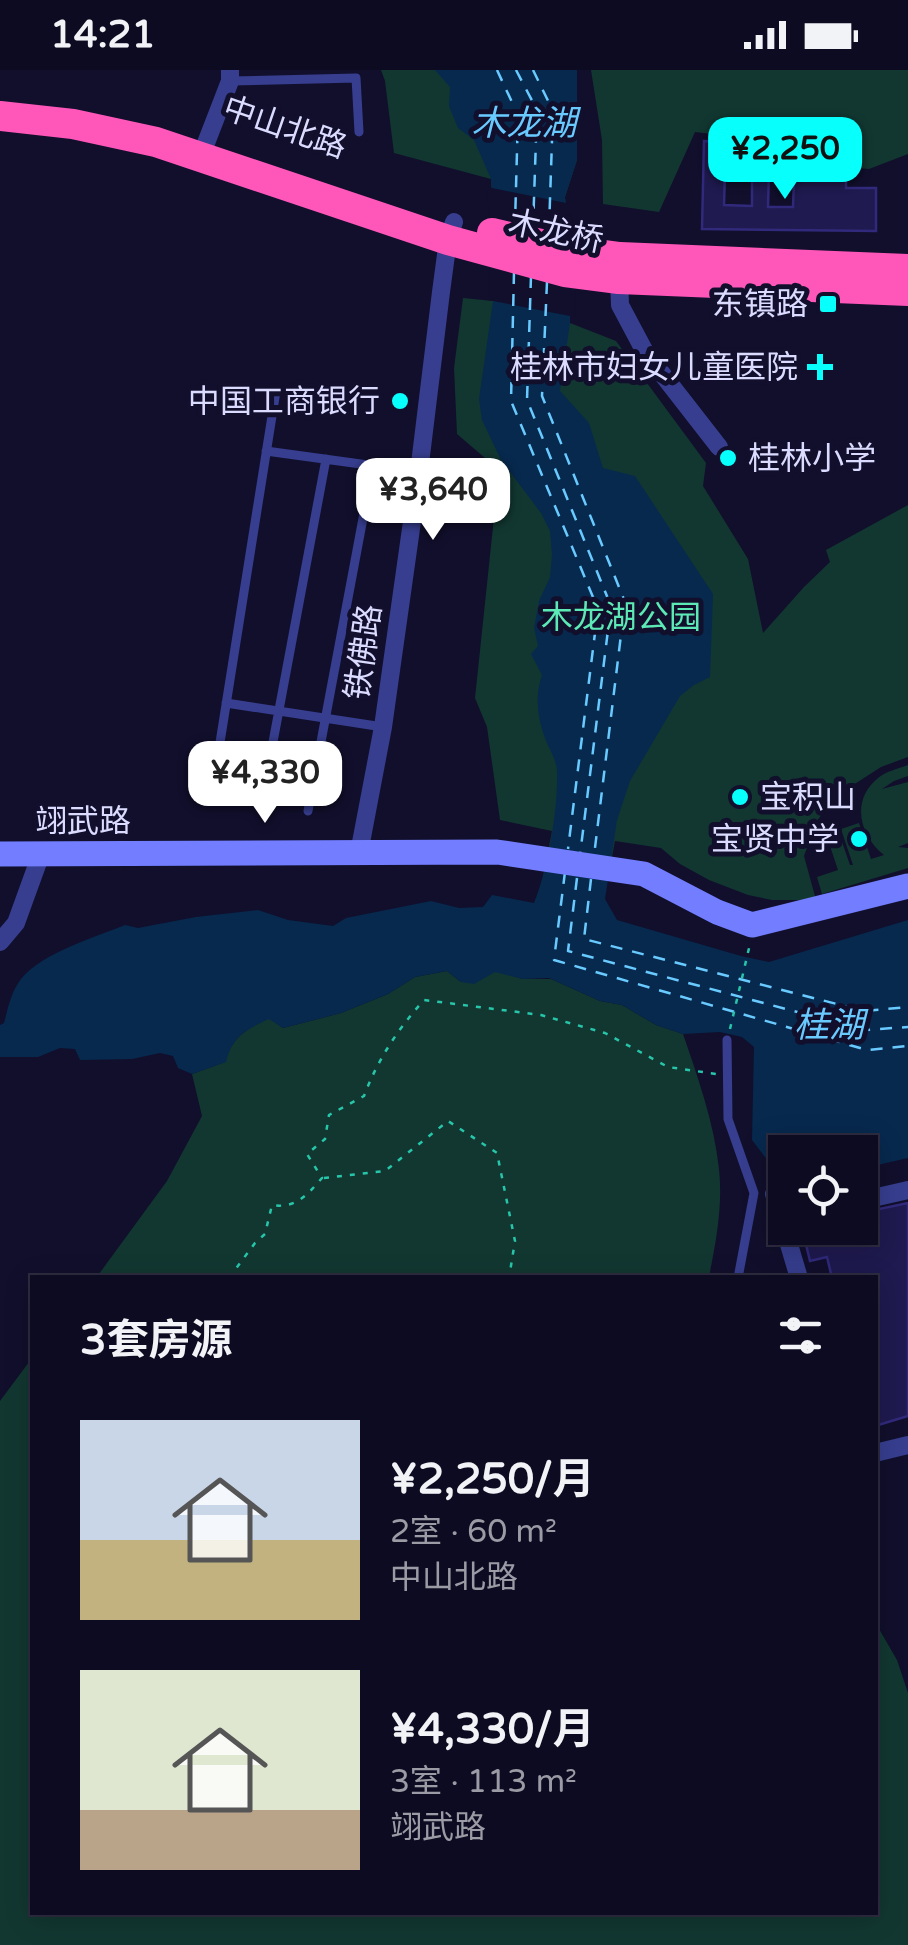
<!DOCTYPE html>
<html lang="zh">
<meta charset="utf-8">
<style>
body{margin:0;font-family:"Varela Round","Noto Sans SC",sans-serif;background:#16142a;color:#f1f3f6;height:100vh;display:flex;flex-direction:column;font-size:38px;white-space:nowrap}
*{box-sizing:border-box;margin:0}
p{font-size:32px;color:#9a9ba5}
.icon{flex:none;width:55px;height:55px;fill:none;stroke:currentColor;stroke-width:2;stroke-linecap:round;stroke-linejoin:round}
.map{position:relative;flex:1;overflow:hidden}
.side{position:absolute;left:30px;top:1205px;width:848px;height:640px;display:flex;flex-direction:column;background:#0d0b21;border-radius:0px;box-shadow:0 5px 25px #0003,0 0 0 2px #2d2b3f}
.side>*{flex:none}
.fabs{position:absolute;left:768px;top:1065px;display:grid;gap:20px}
.fabs a{display:grid;place-items:center;width:110px;height:110px;border-radius:0px;background:#0d0b21;box-shadow:0 5px 25px #0003,0 0 0 2px #2d2b3f;font-size:50px}
.price{position:absolute;translate:-50% -85px;padding:0 22px;border-radius:20px;background:#fff;color:#222;font-size:32px;line-height:65px;filter:drop-shadow(0 2px 5px #0008)}
.price::after{content:'';position:absolute;left:50%;top:60px;width:30px;height:22px;margin-left:-15px;background:inherit;clip-path:polygon(0 0,100% 0,50% 100%)}
.price.selected{background:#07fffc;color:#111}
ul{padding:0;list-style:none}
li{display:flex;align-items:center;gap:30px;height:250px;padding:0 50px}
li span{display:grid;place-items:center;flex:none;width:280px;height:200px;border-radius:0px;color:#555}
li>.icon{margin-inline-start:auto}
span .icon{width:120px;height:120px;fill:#fffc;stroke-width:1}
li b{font-size:42px}
h2{display:flex;justify-content:space-between;align-items:center;height:120px;padding:0 50px;font-size:42px}
.status{display:flex;justify-content:space-between;align-items:center;height:70px;padding:0 50px;background:#0d0b21;direction:ltr}
.status svg{height:28px;fill:currentColor}
.map>svg:first-child{display:block}
</style>
<div class="status"><b>14:21</b><svg viewBox="0 0 49 12"><path d="M0 12V9h3v3zM5 12V6h3v6zM10 12V3h3v9zM15 12V0h3v12zM26 1h20v11H26zM47 4h2v5h-2z"/></svg></div>
<div class="map">
<svg width="908" height="1875" viewBox="0 0 908 1875">
<rect width="100%" height="100%" fill="#110f2c"/>
<path fill="#123731" d="M381 0H577V90L565 127 571 188 570 253 616 271 706 393 703 416 748 489 763 563 804 517 830 492 826 480 908 435V687L881 697 836 726 816 752 804 786 816 830H772L748 825 709 810 680 794 661 778 615 771 604 829 541 817 552 761 500 750 487 657 475 628 499 400 457 364 454 298 463 228 493 231 495 172 491 109 394 83 385 11Z
M591 0H908V84L869 99 825 95 729 66 695 62 659 142 603 134 602 70Z
M908 695V706L894 711 882 719 908 712V773L898 777 908 778V798L822 824 817 807 838 800 829 773 841 769 850 795H853L841 759 859 753 871 789 884 785C860 766 850 731 878 708 887 701 897 699 908 695Z
M447 901 461 912 495 901 523 909H551L600 931 622 935 656 955 683 964C698 1008 714 1052 719 1099 723 1135 716 1172 709 1207L96 1208 167 1111 202 1046 192 1004 225 992C232 966 247 959 269 948L283 958 341 943 388 924 415 907Z
M32 1288V1842H875V1552L897 1590 908 1623V1875H0V1331Z"/>
<path fill="#07294e" d="M435 0H577V90L565 127 571 188 570 253 560 321 589 353 603 398 635 406 713 524 710 607 694 615 680 626 630 711 617 750 605 829 617 850 741 886 769 892 908 850V1088L860 1099V1082H785V1104L768 1091 752 1070 754 977 742 967 720 962 683 964 656 955 622 935 600 931 549 908 523 909 495 902 474 914 461 912 447 901 415 907 388 924 341 943 283 958 269 949C247 959 232 966 226 992L192 1004 178 998 173 986 160 983 132 989 80 990 75 979 60 978 38 987H0V955L4 953C8 938 11 922 21 909 42 883 93 868 125 855L138 858 196 847 258 840 288 850 333 856 346 848 431 831 459 838 483 837 492 825 534 833C548 798 558 740 557 702 557 692 551 682 547 673 538 652 534 627 542 605L531 584 538 576 534 558 539 531 550 507 552 485 550 461 541 443 501 390 482 350 479 329 493 231 495 172 491 109 474 70 458 58 449 36 450 17Z"/>
<path fill="#110f2c" d="M487 117 571 134 576 189 575 247 488 230 490 172Z"/>
<g fill="none" stroke-linecap="round" stroke-linejoin="round">
<path stroke="#69caff" stroke-width="2.5" stroke-dasharray="12 10" stroke-linecap="butt" d="M497 0 518 45 515 154
M516 0 537 40 533 158
M533 0 553 41 549 159
M514 202 511 331 598 539 568 779
M531 206 527 330 611 536 580 785
M547 212 542 326 625 532 594 786
M565 802 554 890 867 980 908 976
M577 808 568 881 865 960 908 957
M591 809 584 869 864 941 908 937"/>
</g>
<path fill="#1f1a4f" stroke="#312a7c" stroke-width="2.5" d="M704 71 726 72 724 135 752 136V100L769 101 768 137H793L794 109 846 110V118H876V161L702 159Z
M908 1133V1346L875 1356V1208H832L827 1187 810 1191 802 1158H860V1143Z"/>
<g fill="none" stroke-linecap="round" stroke-linejoin="round">
<path stroke="#27c6ab" stroke-width="2.5" stroke-dasharray="5 8" stroke-linecap="butt" d="M730 959 750 874
M324 1108 385 1101 448 1051 497 1083 515 1171 509 1208
M229 1208 255 1173 265 1164 272 1135C296 1139 308 1124 322 1108L307 1084 325 1069 329 1045 364 1026C378 989 398 959 424 930L541 945 605 963 668 997 716 1004"/>
<path stroke="#373e8f" stroke-width="9" d="M230 11 356 8 359 62
M266 381 419 402
M226 633 383 657
M211 729 276 321
M261 736 326 389
M308 741 373 395
M727 970 728 1049 754 1123 738 1208"/>
<path stroke="#373e8f" stroke-width="18" d="M201 86 230 11V0
M619 209 620 235 645 282 719 377
M359 783 383 657 419 402 441 222 448 170 454 152
M0 872 16 853 41 784
M774 1124 799 1208
M860 1131 908 1120
M875 1383 908 1375"/>
<path stroke="#727eff" stroke-width="25" d="M0 784 497 782 644 804 717 842 752 855 908 816"/>
<path stroke="#ff56ba" stroke-width="30" d="M0 46 73 54 156 72 448 170 565 202 619 209 908 221
M492 163 568 180 620 187 908 199"/>
</g>
<g fill="#07fffc" stroke="#110f2c" stroke-width="4">
<rect x="818" y="224" width="20" height="20" rx="5"/>
<path d="M815 282h10v10h10v10h-10v10h-10v-10h-10v-10h10z"/>
<circle cx="400" cy="331" r="10"/>
<circle cx="728" cy="388" r="10"/>
<circle cx="740" cy="727" r="10"/>
<circle cx="859" cy="769" r="10"/>
</g>
<g text-anchor="middle" stroke-width="10" stroke-linejoin="round" paint-order="stroke">
<g font-size="32" fill="#dbdbff" stroke="#110f2c">
<text transform="translate(285 57) rotate(19)" y="11">中山北路</text>
<text transform="translate(556 161) rotate(12)" y="11">木龙桥</text>
<text transform="translate(363 582) rotate(-82)" y="11">铁佛路</text>
<text x="83" y="762">翊武路</text>
</g>
<g font-size="32" fill="#dbdbff" stroke="#110f2c" text-anchor="end">
<text x="808" y="245">东镇路</text>
<text x="798" y="308">桂林市妇女儿童医院</text>
<text x="380" y="342">中国工商银行</text>
<text x="748" y="399" text-anchor="start">桂林小学</text>
<text x="760" y="738" text-anchor="start">宝积山</text>
<text x="839" y="780">宝贤中学</text>
</g>
<g font-size="32" fill="#5de9b6" stroke="#110f2c">
<text x="621" y="558">木龙湖公园</text>
</g>
<g font-size="35" font-style="italic" fill="#69caff" stroke="#110f2c">
<text x="524" y="65">木龙湖</text>
<text x="829" y="967">桂湖</text>
</g>
</g>
</svg>
<div class="fabs">
<a><svg class="icon" aria-label="locate" viewBox="0 0 24 24"><circle cx="12" cy="12" r="6"/><path d="M12 2v4M12 18v4M2 12h4M18 12h4"/></svg></a>
</div>
<b class="price selected" style="left:785px;top:132px">¥2,250</b>
<b class="price" style="left:433px;top:473px">¥3,640</b>
<b class="price" style="left:265px;top:756px">¥4,330</b>
<section class="side">
<h2>3套房源<svg class="icon" aria-label="filters" viewBox="0 0 24 24"><path d="M4 7h16M4 17h16"/><circle cx="9" cy="7" r="2"/><circle cx="15" cy="17" r="2"/></svg></h2>
<ul>
<li><span style="background:linear-gradient(#c9d6e8 60%,#c2b280 0)"><svg class="icon" aria-label="home" viewBox="0 0 24 24"><path d="M3 11l9-7 9 7M6 9v11h12V9"/></svg></span><div><b>¥2,250/月</b><p>2室 · 60 m²</p><p>中山北路</p></div></li>
<li><span style="background:linear-gradient(#dfe7d0 70%,#b9a48a 0)"><svg class="icon" aria-label="home" viewBox="0 0 24 24"><path d="M3 11l9-7 9 7M6 9v11h12V9"/></svg></span><div><b>¥4,330/月</b><p>3室 · 113 m²</p><p>翊武路</p></div></li>
</ul>
</section>
</div>
